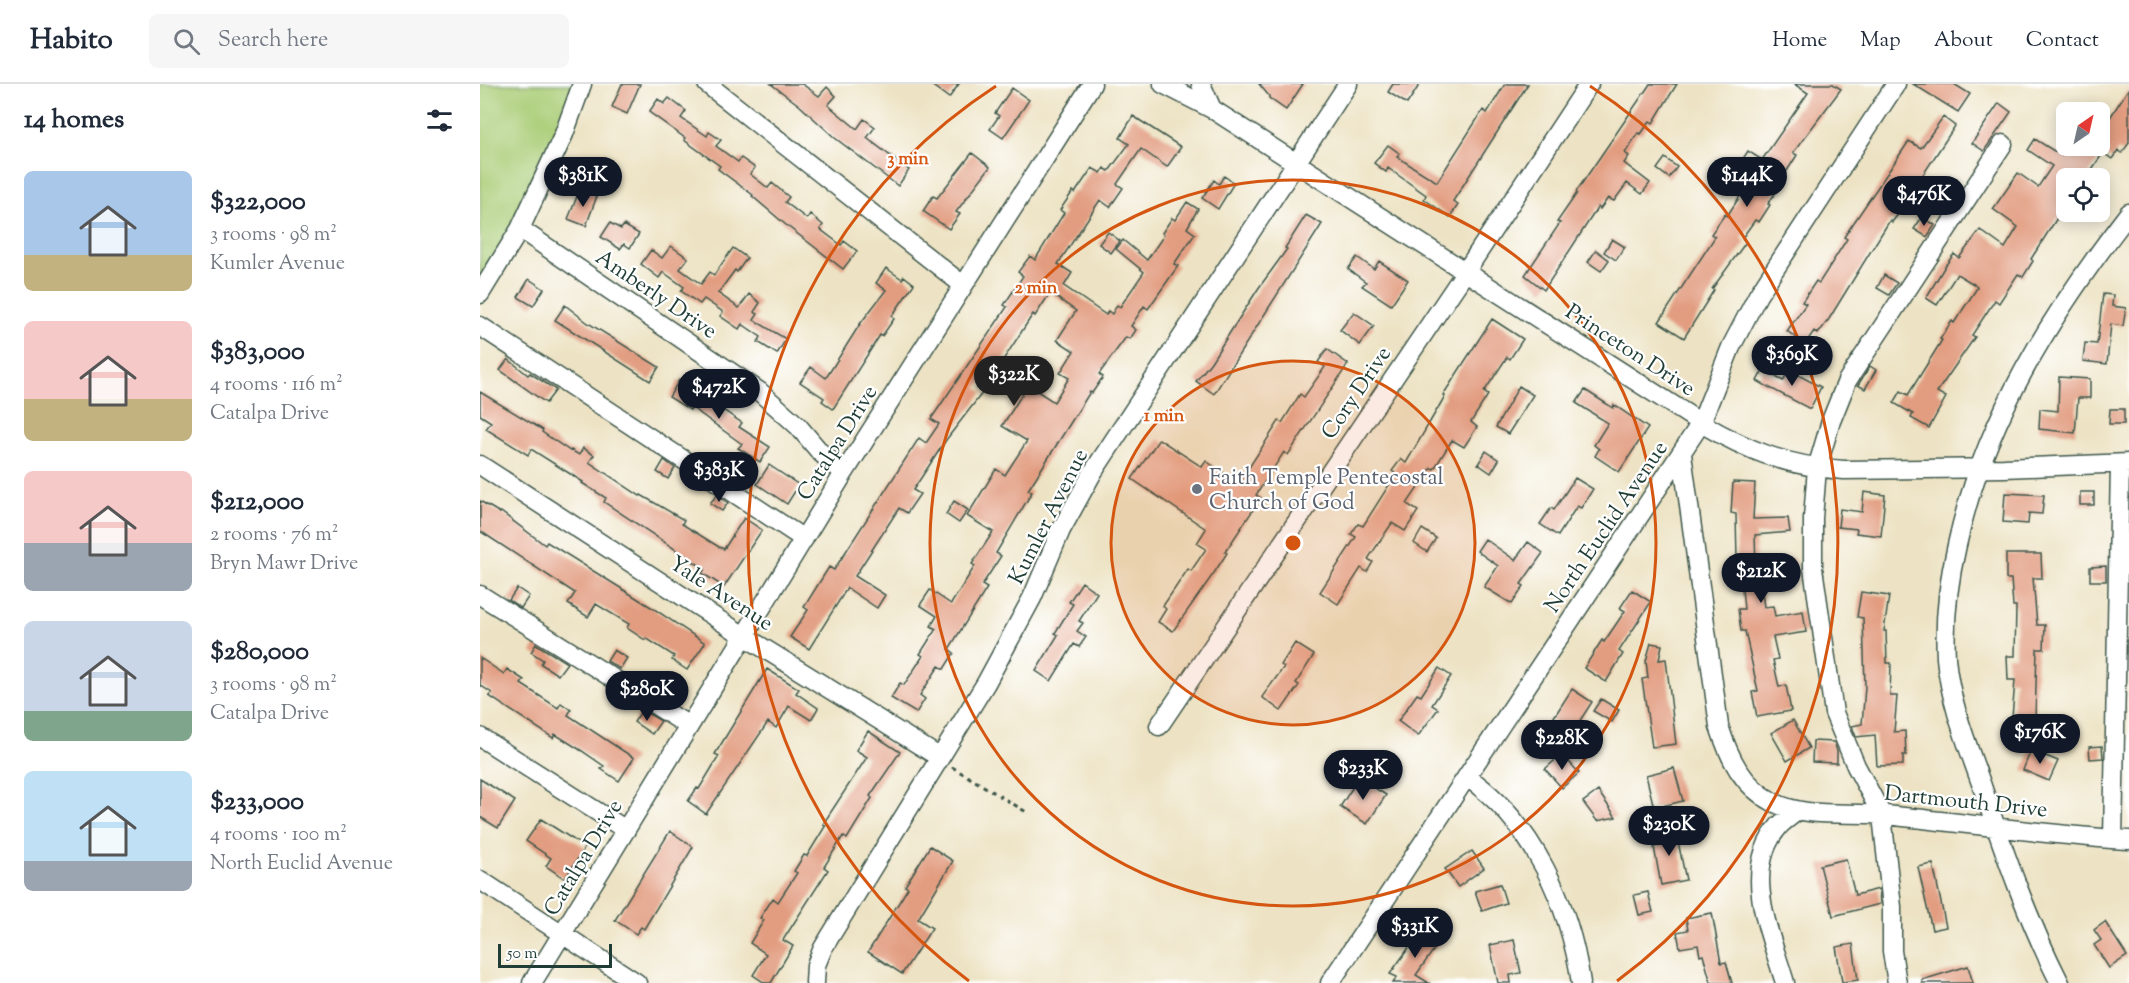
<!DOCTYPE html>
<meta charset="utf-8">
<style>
body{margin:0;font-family:"Sorts Mill Goudy",serif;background:#f6f6f7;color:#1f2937;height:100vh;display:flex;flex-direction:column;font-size:22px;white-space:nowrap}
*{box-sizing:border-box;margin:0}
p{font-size:20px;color:#747a83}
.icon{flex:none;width:33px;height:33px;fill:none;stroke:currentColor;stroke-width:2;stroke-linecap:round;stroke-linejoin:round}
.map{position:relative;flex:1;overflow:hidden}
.side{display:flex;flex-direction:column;background:#fff;width:480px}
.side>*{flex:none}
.needle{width:39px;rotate:34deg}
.fabs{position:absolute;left:1576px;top:18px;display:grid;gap:12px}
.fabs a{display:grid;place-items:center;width:54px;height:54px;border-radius:9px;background:#fff;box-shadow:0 3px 15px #0003;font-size:30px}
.scale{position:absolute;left:18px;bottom:15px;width:114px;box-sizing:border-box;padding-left:6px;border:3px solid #1f3d34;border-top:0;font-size:16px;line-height:21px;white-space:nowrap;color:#1f3d34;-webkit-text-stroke:4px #fff;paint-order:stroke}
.price{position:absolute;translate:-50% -51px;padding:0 14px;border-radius:21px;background:#111827;color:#fff;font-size:20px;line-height:39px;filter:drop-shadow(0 2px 3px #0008)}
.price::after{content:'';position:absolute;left:50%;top:36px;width:18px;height:14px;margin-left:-9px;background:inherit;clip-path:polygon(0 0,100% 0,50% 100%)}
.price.selected{background:#222;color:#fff}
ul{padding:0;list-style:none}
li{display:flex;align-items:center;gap:18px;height:150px;padding:0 24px}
li span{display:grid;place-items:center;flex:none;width:168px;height:120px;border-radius:9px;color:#555}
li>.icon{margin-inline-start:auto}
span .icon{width:72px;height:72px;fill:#fffc;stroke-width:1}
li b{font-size:26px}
h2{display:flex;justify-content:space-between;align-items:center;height:72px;padding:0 24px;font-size:26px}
header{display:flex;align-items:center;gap:36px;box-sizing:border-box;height:84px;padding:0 30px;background:#fff;border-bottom:2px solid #e0e1e3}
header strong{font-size:28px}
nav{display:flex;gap:33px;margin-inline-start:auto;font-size:21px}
.search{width:420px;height:54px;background:#f6f6f7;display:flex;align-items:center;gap:15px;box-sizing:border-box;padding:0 21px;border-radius:9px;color:#747a83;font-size:22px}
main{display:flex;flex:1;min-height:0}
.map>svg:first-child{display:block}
</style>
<header>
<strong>Habito</strong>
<div class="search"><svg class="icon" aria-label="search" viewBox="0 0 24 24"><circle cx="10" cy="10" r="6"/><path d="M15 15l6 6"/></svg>Search here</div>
<nav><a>Home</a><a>Map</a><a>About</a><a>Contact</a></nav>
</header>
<main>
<section class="side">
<h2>14 homes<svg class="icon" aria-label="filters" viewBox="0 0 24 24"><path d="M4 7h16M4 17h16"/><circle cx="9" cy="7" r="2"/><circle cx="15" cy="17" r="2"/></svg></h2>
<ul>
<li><span style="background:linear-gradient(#a9c7e8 70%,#c2b280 0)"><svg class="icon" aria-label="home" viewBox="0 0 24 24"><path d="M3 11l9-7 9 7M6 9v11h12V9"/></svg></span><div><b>$322,000</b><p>3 rooms · 98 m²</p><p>Kumler Avenue</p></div></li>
<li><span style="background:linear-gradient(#f6c9c9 65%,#c2b280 0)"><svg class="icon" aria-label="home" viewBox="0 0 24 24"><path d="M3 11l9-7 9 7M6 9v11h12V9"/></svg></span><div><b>$383,000</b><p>4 rooms · 116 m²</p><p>Catalpa Drive</p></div></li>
<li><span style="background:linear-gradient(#f6c9c9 60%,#9aa5b1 0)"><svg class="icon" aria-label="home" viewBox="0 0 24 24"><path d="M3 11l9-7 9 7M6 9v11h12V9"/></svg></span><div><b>$212,000</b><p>2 rooms · 76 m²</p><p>Bryn Mawr Drive</p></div></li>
<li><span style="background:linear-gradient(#c9d6e8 75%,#7fa58c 0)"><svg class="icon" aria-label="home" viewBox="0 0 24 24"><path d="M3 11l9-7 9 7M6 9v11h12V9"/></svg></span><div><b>$280,000</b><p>3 rooms · 98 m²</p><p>Catalpa Drive</p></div></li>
<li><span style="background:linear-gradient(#bfe0f5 75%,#9aa5b1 0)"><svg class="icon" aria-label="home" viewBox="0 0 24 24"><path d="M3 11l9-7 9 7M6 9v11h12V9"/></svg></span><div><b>$233,000</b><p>4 rooms · 100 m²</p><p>North Euclid Avenue</p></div></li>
</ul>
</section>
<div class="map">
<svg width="1649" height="899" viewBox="0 0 1649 899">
<rect width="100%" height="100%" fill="#fff"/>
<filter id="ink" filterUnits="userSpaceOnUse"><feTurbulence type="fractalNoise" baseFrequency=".0167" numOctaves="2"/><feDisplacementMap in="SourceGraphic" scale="12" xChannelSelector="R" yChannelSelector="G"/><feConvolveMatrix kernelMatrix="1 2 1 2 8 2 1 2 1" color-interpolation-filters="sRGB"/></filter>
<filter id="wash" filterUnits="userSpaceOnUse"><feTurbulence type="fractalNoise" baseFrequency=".008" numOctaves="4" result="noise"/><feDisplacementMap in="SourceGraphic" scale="24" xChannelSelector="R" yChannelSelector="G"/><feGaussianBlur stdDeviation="1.35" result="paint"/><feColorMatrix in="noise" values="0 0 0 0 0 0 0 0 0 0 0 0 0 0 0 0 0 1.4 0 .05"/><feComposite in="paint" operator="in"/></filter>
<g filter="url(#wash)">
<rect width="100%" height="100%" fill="#ede3c4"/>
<path fill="#a9cc75" stroke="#648454" stroke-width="1.5" d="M0 0H102L0 210Z"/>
<g id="blocks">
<path fill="#e29d81" d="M142 0H160L147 30 132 23Z
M291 0H322L339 12 347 3 356 12 348 21 377 45 384 35 395 43 387 54 429 86 418 102 355 54 319 21Z
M450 0H479L469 14Z
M779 0H823L806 26 789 14V12Z
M913 0H940L927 20 908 8Z
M1025 0H1048L973 117 978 121 970 133 944 115 946 111 908 84 906 88 894 79 908 61 919 69 917 73 957 98 1003 26 1007 29Z
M1170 0H1197L1173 39 1170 37 1161 50 1158 49 1145 69 1149 72 1144 79 1170 99 1162 110 1147 99 1134 117 1128 114 1120 125 1118 123 1064 206 1045 191 1080 139 1077 138 1097 109 1096 108Z
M1314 0H1353L1361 5 1313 69 1317 71 1300 98 1302 99 1288 120 1290 121 1279 138 1275 136 1262 154 1266 158 1232 205 1234 206 1204 254 1179 238 1235 153 1231 150 1245 130 1247 132 1270 97 1255 87 1268 67 1282 76 1328 9Z
M1433 0H1474L1490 10 1478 28Z
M532 4 549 16 523 54 510 45 519 32 515 29Z
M1649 4V59L1642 69 1638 66 1632 75 1623 69 1606 94H1587V124L1579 135 1577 134 1551 175 1553 177 1543 193 1538 190 1519 219 1515 216 1492 251 1495 253 1457 308 1466 313 1449 344 1431 334 1433 330 1414 319 1421 307 1428 311 1462 256 1460 255 1472 237 1474 239 1497 204V202L1477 190 1457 221 1446 214 1465 182 1474 170 1479 174 1500 146 1525 164 1538 143 1513 125 1538 89 1558 103 1572 82 1548 66 1555 55 1582 72 1589 62H1620V49Z
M189 14 206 27 201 34 227 52 229 48 241 56 236 62 258 78 261 74 275 84 270 90 288 104 292 99 309 113 305 118 327 135 330 130 343 141 340 145 361 161 364 157 377 167 363 185 306 141 272 112 273 111 238 85 240 82 204 56 205 54 169 28 178 15 184 20Z
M1519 19 1531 28 1504 67 1492 59Z
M653 32 701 63 687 83 661 65 637 100 643 104 630 123 620 116 578 180 592 189 584 202 626 231 628 227 632 230 637 221 640 223 664 188 636 165 643 156 667 176 684 151 682 149 692 134 695 136 707 118 718 125 707 144 715 150 694 180 698 182 668 225 664 222 651 242 656 246 650 255 646 253 619 290 623 293 612 309 610 308 548 406 552 408 516 469 521 472 502 501 507 504 469 565 474 569 464 585 459 582 440 611 445 615 436 629 411 614 420 599 424 601 443 572 440 570 456 545 451 542 457 532 440 521 450 506 471 520 495 482 492 480 513 448 487 432 516 385 525 391 547 357 522 342 548 301 574 318 589 294 580 289 594 267 577 256 596 227 570 209 555 232 553 230 520 281 516 278 497 304 503 308 466 356 433 406 440 410 427 429 419 424 375 492 405 511 397 524 367 504 329 565 310 553 328 526 324 523 349 483 354 486 439 354 446 359 459 340 451 335 527 223 524 221 543 192 538 188 550 172 555 176 584 129 580 126 593 107 595 109 612 84 621 89 624 84 629 87 649 60 640 54Z
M1463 33 1475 42 1431 109 1427 107 1414 125 1419 129 1412 138 1410 136 1349 235 1338 250 1334 247 1325 260 1307 247 1326 220 1322 218 1336 197 1339 199 1367 155 1364 153 1429 57 1441 64Z
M492 69 510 83 476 128 480 130 469 145 443 127 453 112 457 114Z
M1185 74 1197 83 1189 94 1177 85Z
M744 92 754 99 738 125 722 114 734 96 739 100Z
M100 105 117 112 106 142 88 135Z
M826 131 842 140 734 310 716 297 731 278 778 205 807 165 805 164Z
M1442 133 1455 141 1447 153 1434 145Z
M130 139 141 145 144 141 159 150 150 164 144 160 140 165 121 153Z
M628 148 640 157 631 169 619 160Z
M1132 155 1145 163 1136 176 1124 168Z
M191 162 208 174 200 185 221 200 230 188 234 191 253 164 267 174 257 188 255 186 238 209 259 224 269 210 280 219 274 228 278 230 274 236 306 255 297 270 278 258 281 253 262 240 259 245 240 232 243 228 224 215 220 220 201 207 204 203 183 188 179 194 161 180 171 166 182 174Z
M1116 166 1129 176 1121 187 1108 178Z
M877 173 894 185 899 177 928 196 911 221 882 202 886 198 868 185Z
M406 184 422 195 424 192 434 200 412 232 414 235 402 252 400 251 353 325 342 317 344 314 320 298 331 283 346 294 380 240 406 206 396 199Z
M1404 191 1417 199 1409 211 1397 204Z
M49 195 64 205 53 222 38 213Z
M1623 210 1633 211 1632 222 1646 224 1643 242 1631 240 1627 280 1603 277 1605 259 1617 260Z
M85 221 108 239 179 283 170 297 75 236Z
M874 228 894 242 880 261 860 246Z
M1012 235 1043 255 1030 275 1027 273 1004 308 1008 311 991 338 997 343 984 363 972 356 954 385 951 384 927 420 938 427 925 447 912 439 888 475 893 478 887 488 881 484 858 520 840 508 876 453 871 450 878 440 883 442 916 390 912 387 921 375 926 379 965 312 963 311Z
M847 265 868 280 808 371 804 368 776 411 781 414 745 468 747 469 734 489 693 547 678 538 686 525 683 522 708 485 711 487 726 465 717 459 726 445 652 395 679 355 722 383 726 377 759 399 799 337 802 339 820 310 824 313 845 283 838 278Z
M28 275 48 291 50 289 76 306 66 319 20 286Z
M1390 282 1396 286 1385 305 1378 301Z
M1283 286 1303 297 1309 286 1341 303 1330 325 1277 297Z
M1579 293 1610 295V314H1598L1595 349 1559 345 1560 325 1578 327Z
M199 296 262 339 259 343 290 363 280 378 258 364 262 360 211 323 210 326 189 313Z
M1039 302 1053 311 1028 350 1016 343Z
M1105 306 1133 324 1134 321 1168 344 1139 388 1115 372 1119 365 1114 361 1128 339 1096 319Z
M0 308 63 346 62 348 90 367 91 366 99 371 103 364 114 371 109 378 160 412 161 411 204 436 202 440 239 463 244 465 264 434 282 446 244 503 222 489 225 485 124 418 126 414 102 399 103 398 51 365 48 371 6 345 11 338 0 331Z
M1630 325H1644V340H1629Z
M1006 367 1019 376 1011 389 998 380Z
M184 376 195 384 188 395 177 388Z
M289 381 319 401 307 420 277 400Z
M1095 394 1113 405 1101 424 1097 422 1078 452 1060 440 1071 424 1074 426Z
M1253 398 1275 399 1273 435 1308 434 1310 448 1275 451 1276 482 1284 481 1285 493 1280 494 1284 523 1293 522 1295 532 1323 527 1326 548 1293 553 1298 575 1293 576 1299 603 1306 601 1311 627 1277 633 1272 608 1278 607 1265 547H1261L1258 525H1264L1259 476H1257L1256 430 1251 429Z
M1384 408 1405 411 1401 452 1376 449 1377 445 1358 443 1360 425 1382 428Z
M1600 408H1614V421H1600Z
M1525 409 1564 411 1562 430 1549 429 1548 440 1523 438Z
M237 411 248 419 242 427 230 419Z
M0 417 20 429 21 428 65 461 67 458 171 523 225 559 207 586 192 576 194 572 166 554 165 556 147 544 149 540 116 520 108 533 88 520 95 509 0 447Z
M474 417 488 426 479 439 466 430Z
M942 445 956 454 947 468 934 459Z
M1005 455 1035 476 1048 458 1063 469 1041 500 1044 502 1032 520 1004 503 1018 482 997 467Z
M1526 470H1561L1562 494H1553L1557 541H1565L1564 565H1557L1555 637H1563L1562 649H1558V660L1530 659 1535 596H1528L1527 572H1535L1536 522H1533L1531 495H1526Z
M1313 475 1314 488 1300 489 1299 476Z
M1626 482V497H1610V483Z
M602 498 617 509 599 537 603 539 597 547 606 553 599 563 594 560 571 597 556 587 578 551 575 549 593 520 589 518Z
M37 504 49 512 41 524 29 516Z
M1152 506 1171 518 1139 567 1143 570 1126 598 1104 584 1122 556 1124 558 1145 527 1140 524Z
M1381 508 1409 512 1404 547H1406L1407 579H1411L1410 612H1417L1414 648 1425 647 1426 671H1423V681L1397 682 1395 651 1376 653 1372 642 1382 640 1385 603 1383 534 1377 533Z
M815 559 834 571 816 599 819 601 801 627 782 613 804 583 801 581Z
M1171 559 1182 561 1179 576 1186 575 1196 660 1172 663 1162 595 1168 594 1166 577Z
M56 560 87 579 78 591 61 580 63 576 51 568Z
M134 566 147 574 140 585 127 577Z
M0 574 24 590 27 585 44 596 41 600 78 624 81 619 91 626 88 631 154 674 139 697 121 685 124 682 102 667 75 650 73 654 9 612 12 609 0 601Z
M959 584 971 592 952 621 958 625 938 652 918 637 937 610 941 612Z
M287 585 319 605 316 609 338 624 331 636 309 622 296 644 288 638 226 730 208 717 217 704 219 705 239 672 235 670Z
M1092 605 1112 618 1092 649 1072 636Z
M1121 615 1139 626 1132 638 1113 627Z
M162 626 181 637 172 650 154 638Z
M1313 636 1329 664 1307 677 1291 649Z
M388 647 420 668 390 712 392 714 367 755 363 752 344 783 348 786 303 856 313 862 291 899H285L273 891 286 870 270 859 284 836 280 834 293 814 298 818 317 789 314 787 324 771 327 772 346 741 343 740 387 673 376 666Z
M1333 657 1354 658 1357 667V679L1332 678Z
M1622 662 1623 674 1610 675 1609 663Z
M1551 666 1578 677 1569 697 1543 686Z
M1082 670 1099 689 1082 704 1065 685Z
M1194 684 1203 717 1174 724 1166 691Z
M0 695 35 717 18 744 0 733Z
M882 696 906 711 887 740 860 723 874 701 877 703Z
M1118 707 1136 733 1117 737 1103 718Z
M61 735 105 763 85 795 66 782 71 774 46 757Z
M1195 743 1206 796 1181 801 1174 763 1179 762 1176 747Z
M190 747 213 763 164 845 161 843 156 850 135 836Z
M450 762 473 777 438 835 452 844 422 890 388 868 428 804 425 802Z
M992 767 1004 784 978 803 965 785Z
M1366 775 1375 811 1399 805 1400 820 1353 832 1340 781Z
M1453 780 1466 843 1452 846 1438 783Z
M1020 800 1026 819 1002 827 995 807Z
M1168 808 1173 828 1159 831 1154 811Z
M1232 829 1241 879 1246 878 1252 899H1231L1223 871 1220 872 1218 861 1200 864 1197 848 1208 846 1206 834Z
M1625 838 1647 872 1629 884 1614 861 1621 856 1614 846Z
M943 844 960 857 936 891 949 899H913L917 893 910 890Z
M1034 856 1041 889 1030 891 1031 899H1018L1010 861Z
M1373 860 1378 896 1362 898 1356 863Z
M1488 882 1493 899H1442V896Z"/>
</g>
</g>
<g filter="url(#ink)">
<use href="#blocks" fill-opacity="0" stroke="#3e564a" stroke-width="1.5"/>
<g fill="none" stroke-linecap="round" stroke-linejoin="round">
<defs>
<path id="minor" d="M227 0 483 201
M683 0 732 25 1221 339C1268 367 1309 383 1364 386L1524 384 1649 379
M721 0 732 25
M40 145 280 308 318 342 340 368 364 389
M0 210 40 145 84 50 102 0
M0 242 324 455
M1202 370 1239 642C1249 673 1262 702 1293 718 1326 735 1368 727 1405 731 1486 739 1567 751 1649 756
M0 381 264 552 459 673
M0 511 209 642
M679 642 986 187 1109 0
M0 653 146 746
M987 693C1053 738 1090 822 1101 899
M1633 755 1640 380
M0 796 157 899
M52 899 364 389 612 0
M335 899 336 881 343 864 506 599 552 514 581 446 613 388 868 0
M850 899 1221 339 1251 263 1278 211 1416 0
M1305 899C1291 850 1260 787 1299 742 1304 736 1312 732 1317 727
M1417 899 1412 867V823L1402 731 1376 682 1354 629 1333 484V434L1337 384 1351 337 1367 297 1523 60
M1580 899C1548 836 1525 771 1503 705 1488 662 1470 619 1466 574 1464 535 1468 499 1477 461 1504 336 1572 229 1649 129"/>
</defs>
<use href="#minor" stroke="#3e564a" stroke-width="21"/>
<path stroke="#3e564a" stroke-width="3" stroke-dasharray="4.5 4.5" stroke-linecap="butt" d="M472 683 548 729"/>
<use href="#minor" stroke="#fff" stroke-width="18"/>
</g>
</g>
<circle cx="813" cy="459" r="182" fill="#d45610" fill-opacity=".12"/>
<g fill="none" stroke="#d45610" stroke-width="3">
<circle cx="813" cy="459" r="182"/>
<circle cx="813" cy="459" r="363"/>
<path d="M489 897A545 545 0 0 1 516 2M1110 2A545 545 0 0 1 1137 897"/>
</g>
<circle fill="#6b7280" stroke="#fff" stroke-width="2" cx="717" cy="405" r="6"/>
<g text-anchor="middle" stroke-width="4.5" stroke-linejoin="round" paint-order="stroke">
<g font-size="22" fill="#1f3d34" stroke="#fff">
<text transform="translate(177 209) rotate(34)" y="8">Amberly Drive</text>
<text transform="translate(1151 265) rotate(33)" y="8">Princeton Drive</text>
<text transform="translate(875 308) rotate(-56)" y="8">Cory Drive</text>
<text transform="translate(356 358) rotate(-58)" y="8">Catalpa Drive</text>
<text transform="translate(567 432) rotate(-63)" y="8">Kumler Avenue</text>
<text transform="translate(1125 442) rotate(-56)" y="8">North Euclid Avenue</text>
<text transform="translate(242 508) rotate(33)" y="8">Yale Avenue</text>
<text transform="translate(1486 716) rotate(6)" y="8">Dartmouth Drive</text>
<text transform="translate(102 773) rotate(-59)" y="8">Catalpa Drive</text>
</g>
<g font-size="22" fill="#5b616d" stroke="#fff" text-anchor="start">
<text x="729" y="400">Faith Temple Pentecostal<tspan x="729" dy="25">Church of God</tspan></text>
</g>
</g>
<circle cx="813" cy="459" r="9" fill="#d45610" stroke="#fff" stroke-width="3"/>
<g font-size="18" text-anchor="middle" font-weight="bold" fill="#d45610" stroke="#fff" stroke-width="4.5" stroke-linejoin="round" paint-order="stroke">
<text x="428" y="80">3 min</text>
<text x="556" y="209">2 min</text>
<text x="684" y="337">1 min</text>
</g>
</svg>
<div class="fabs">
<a><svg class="needle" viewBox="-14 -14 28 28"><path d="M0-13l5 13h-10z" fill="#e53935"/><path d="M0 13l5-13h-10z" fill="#747a83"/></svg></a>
<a><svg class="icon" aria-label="locate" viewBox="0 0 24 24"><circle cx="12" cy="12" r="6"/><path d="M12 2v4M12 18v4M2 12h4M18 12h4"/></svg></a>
</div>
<div class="scale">50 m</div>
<b class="price" style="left:103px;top:124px">$381K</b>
<b class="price" style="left:1267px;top:124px">$144K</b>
<b class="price" style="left:1444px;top:143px">$476K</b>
<b class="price" style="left:1312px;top:303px">$369K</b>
<b class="price selected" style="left:534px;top:323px">$322K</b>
<b class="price" style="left:239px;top:336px">$472K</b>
<b class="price" style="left:239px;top:419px">$383K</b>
<b class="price" style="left:1281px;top:520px">$212K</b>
<b class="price" style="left:167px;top:638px">$280K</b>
<b class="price" style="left:1560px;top:681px">$176K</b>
<b class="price" style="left:1082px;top:687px">$228K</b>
<b class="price" style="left:883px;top:717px">$233K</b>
<b class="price" style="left:1189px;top:773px">$230K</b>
<b class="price" style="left:935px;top:875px">$331K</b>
</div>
</main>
